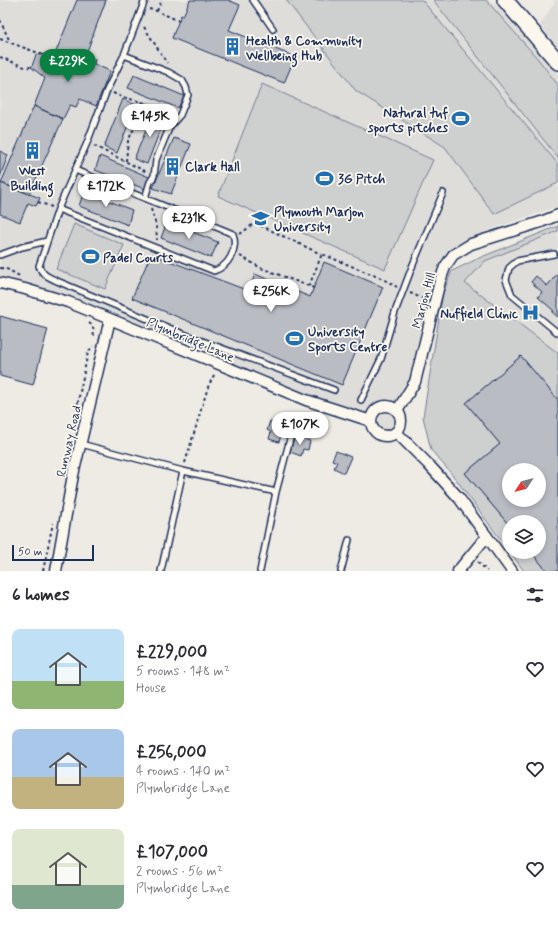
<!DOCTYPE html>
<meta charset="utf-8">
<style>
body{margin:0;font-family:Mynerve,sans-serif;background:#f2f2f3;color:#2b2b33;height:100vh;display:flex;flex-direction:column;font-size:15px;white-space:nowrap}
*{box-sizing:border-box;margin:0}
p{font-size:13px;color:#7c7c81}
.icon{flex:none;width:22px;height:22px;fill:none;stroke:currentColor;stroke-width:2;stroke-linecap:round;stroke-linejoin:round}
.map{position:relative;height:571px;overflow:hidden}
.details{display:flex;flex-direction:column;background:#fff;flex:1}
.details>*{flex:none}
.needle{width:26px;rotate:234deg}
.buttons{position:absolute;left:502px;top:463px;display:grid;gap:8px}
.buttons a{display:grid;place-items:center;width:44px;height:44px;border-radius:50%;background:#fff;box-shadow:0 2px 6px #0003;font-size:20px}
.scale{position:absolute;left:12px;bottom:10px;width:82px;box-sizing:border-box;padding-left:4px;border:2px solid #1b2f5e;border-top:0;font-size:11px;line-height:14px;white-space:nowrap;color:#1b2f5e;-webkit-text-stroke:3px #fbf7ec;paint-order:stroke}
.price{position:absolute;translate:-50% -34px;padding:0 9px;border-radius:14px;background:#fff;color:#222;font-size:13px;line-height:26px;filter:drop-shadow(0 1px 2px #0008)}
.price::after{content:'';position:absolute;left:50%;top:24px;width:12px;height:9px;margin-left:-6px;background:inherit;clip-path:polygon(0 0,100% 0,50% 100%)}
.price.active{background:#0b8043;color:#fff}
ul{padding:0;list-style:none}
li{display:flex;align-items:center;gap:12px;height:100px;padding:0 12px}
li span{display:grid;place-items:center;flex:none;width:112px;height:80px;border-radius:8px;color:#555}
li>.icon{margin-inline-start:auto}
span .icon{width:48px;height:48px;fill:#fffc;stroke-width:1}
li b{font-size:17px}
h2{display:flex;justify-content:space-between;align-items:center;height:48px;padding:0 12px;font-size:17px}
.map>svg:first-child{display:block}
</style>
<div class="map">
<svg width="558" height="571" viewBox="0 0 558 571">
<rect width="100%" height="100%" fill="#eeebe4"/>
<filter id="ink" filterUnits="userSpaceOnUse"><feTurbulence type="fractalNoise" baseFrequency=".025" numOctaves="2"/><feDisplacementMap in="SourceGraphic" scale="8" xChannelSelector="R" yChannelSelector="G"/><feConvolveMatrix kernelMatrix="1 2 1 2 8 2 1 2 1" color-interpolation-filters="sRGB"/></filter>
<g filter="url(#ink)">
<path fill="#deddda" d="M0 0H488L513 19 558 69V206L489 230 453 255 435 304 393 434 197 347 0 288Z
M556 0H558V47L540 25Z
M558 231V354L465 283 485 261Z"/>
<path fill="#cecfcf" stroke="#747f96" d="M286 0H422L558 164V183L494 214 445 147 356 91Z
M433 0H486L538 59 558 85V158Z
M262 84 433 160 385 269 218 196Z
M74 224 124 245 105 289 56 269Z
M558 226V231L485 261 465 283 558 353V400L521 356 466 403 500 444 465 473 509 525V551L455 478 431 450 423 417 443 293 452 271 479 258Z
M510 552H531L547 571H524Z"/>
<path fill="#b9bcc3" stroke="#1b2f5e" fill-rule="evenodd" d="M77 0H106L82 65 55 54Z
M190 0H228L240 5 229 30 295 57 284 83 172 38 181 15 183 16Z
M55 54 82 65 86 56 95 59 94 64 110 71 96 106 80 99 76 107 70 105 63 119 34 106 45 78 31 67 32 66 36 55Z
M134 75 184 96 178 108 128 88Z
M123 99 136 105 117 153 104 147Z
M34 106 63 119 29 194 1 183Z
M154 111 166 115 147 164 134 159Z
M174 138 191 144 171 194 153 188Z
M0 151 8 155 0 177Z
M100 156 149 177 145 189 95 170Z
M1 183 40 198 36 206 28 203 20 222 0 214Z
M84 191 132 210 128 225 79 206Z
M167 222 218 242 211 258 161 238Z
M151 254 249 291 255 274 310 297 324 262 383 287 342 385 132 298Z
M558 273V317L552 312 554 311 538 297 542 292 531 282 536 276 547 286Z
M0 316 48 329 33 385 0 376Z
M521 356 558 400V571H547L531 552H539V522H509V525L465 473 500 444 466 403ZM509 470H539V500H509Z
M270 421 284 426 279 442 269 439 271 432 267 430Z
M295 436 310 441 308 450 303 449 301 456 290 452Z
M336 451 351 457 344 473 334 468 337 462 332 460Z"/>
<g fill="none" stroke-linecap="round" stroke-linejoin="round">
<defs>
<path id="lane" d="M145 0 124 55 107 90 87 143 58 209 39 266C42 275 49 277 57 281L181 333 334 390
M253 0 273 29
M124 55 168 72 182 80 186 87 188 95 180 115 170 126 156 160 154 176 150 182 145 198
M58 209 214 271C229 266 238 249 233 234L226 231 75 170
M554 254 517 261 509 268 506 280 512 295 558 333
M0 255 22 247 47 241
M361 400 381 359 395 312 412 267 443 193
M81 444 183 471 276 492 260 571
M276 492 295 420
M161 571 183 471
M341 571 349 540"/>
<path id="street" d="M0 283 25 289 68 302 110 319 306 400 371 421
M371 421a15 15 0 1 1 30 0a15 15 0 1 1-30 0Z
M397 411 415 382 440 281 445 267 453 255 471 244 541 222 558 215
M396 432 428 464 459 498 512 571
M56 571 73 475 110 319
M458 571 487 536"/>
<path id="primary" d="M505 0 558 62"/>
</defs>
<use href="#lane" stroke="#1b2f5e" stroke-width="8"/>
<use href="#street" stroke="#1b2f5e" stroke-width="13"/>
<use href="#primary" stroke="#1b2f5e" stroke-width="18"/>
<path stroke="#1b2f5e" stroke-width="2" stroke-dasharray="3 3" stroke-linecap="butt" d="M149 9 157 11 179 21
M157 11 162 0
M0 20 10 42
M144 27 167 63
M0 39 44 55
M0 57 27 68 32 66
M113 93 122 97 146 103 170 114
M94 146 147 172
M126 161 128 141 146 103
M38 202 52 207
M151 209 156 225 157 240
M255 223 321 254
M240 234 255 223 261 215
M240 256 261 268 314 288
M0 268C9 268 12 273 20 276
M309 286 322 254 383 279 397 287
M410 293 426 300
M89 323 93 326 94 338
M73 427 88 352 93 346
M185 463 208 387 215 373
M478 562 487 571
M43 571 53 523"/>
<use href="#lane" stroke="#fbf7ec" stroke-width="5"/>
<use href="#street" stroke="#fbf7ec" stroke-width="10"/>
<use href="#primary" stroke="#fbf7ec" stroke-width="15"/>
</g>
</g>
<defs>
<symbol id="building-bare" viewBox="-9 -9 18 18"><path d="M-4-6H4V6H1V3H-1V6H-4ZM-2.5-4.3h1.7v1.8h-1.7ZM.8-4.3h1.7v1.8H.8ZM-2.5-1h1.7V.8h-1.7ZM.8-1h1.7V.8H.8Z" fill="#1f6fb2" stroke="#fbf7ec" stroke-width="2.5" paint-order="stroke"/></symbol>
<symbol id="stadium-bare" viewBox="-9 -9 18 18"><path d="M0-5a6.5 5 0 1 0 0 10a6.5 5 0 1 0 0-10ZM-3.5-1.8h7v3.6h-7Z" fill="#1f6fb2" stroke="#fbf7ec" stroke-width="2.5" paint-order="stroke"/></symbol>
<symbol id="university-bare" viewBox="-9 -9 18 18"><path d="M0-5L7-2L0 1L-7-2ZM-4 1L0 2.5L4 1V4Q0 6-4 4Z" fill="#1f6fb2" stroke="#fbf7ec" stroke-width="2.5" paint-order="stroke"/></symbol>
<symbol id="hospital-bare" viewBox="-9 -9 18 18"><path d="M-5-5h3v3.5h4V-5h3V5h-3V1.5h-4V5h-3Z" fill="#1f6fb2" stroke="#fbf7ec" stroke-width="2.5" paint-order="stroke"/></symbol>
</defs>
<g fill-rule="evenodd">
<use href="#building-bare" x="220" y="34" width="25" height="25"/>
<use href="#stadium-bare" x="448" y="106" width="25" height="25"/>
<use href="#building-bare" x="20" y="138" width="25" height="25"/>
<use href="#building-bare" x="160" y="154" width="25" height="25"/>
<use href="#stadium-bare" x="312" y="166" width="25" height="25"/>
<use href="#university-bare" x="248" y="206" width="25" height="25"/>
<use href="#stadium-bare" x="78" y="244" width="25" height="25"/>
<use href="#hospital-bare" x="518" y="300" width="25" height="25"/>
<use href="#stadium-bare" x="282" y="326" width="25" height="25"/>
</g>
<g text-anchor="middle" stroke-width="3.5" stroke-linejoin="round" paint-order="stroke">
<g font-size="13" font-weight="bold" fill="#1b2f5e" stroke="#fbf7ec" text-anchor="start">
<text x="246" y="45">Health &amp; Community<tspan x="246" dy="15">Wellbeing Hub</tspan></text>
<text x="448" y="117" text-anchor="end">Natural tuf<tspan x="448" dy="15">sports pitches</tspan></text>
<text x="185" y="171">Clark Hall</text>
<text x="32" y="175" text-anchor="middle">West<tspan x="32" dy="15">Building</tspan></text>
<text x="338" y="183">3G Pitch</text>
<text x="274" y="216">Plymouth Marjon<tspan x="274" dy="15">University</tspan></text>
<text x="103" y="262">Padel Courts</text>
<text x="518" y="318" text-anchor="end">Nuffield Clinic</text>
<text x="308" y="336">University<tspan x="308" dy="15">Sports Centre</tspan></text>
</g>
<g font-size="13" fill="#1b2f5e" stroke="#fbf7ec">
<text transform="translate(423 300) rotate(-75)" y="5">Marjon Hill</text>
<text transform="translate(191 339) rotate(23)" y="5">Plymbridge Lane</text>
<text transform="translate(68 441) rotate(-77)" y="5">Runway Road</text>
</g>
</g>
</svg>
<div class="buttons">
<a><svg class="needle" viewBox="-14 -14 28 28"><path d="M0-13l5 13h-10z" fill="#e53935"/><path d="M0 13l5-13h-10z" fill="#7c7c81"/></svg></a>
<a><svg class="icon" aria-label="layers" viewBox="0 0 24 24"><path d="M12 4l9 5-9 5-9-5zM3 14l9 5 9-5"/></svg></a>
</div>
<div class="scale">50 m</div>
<b class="price active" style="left:68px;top:83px">£229K</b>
<b class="price" style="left:150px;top:138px">£145K</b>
<b class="price" style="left:106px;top:208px">£172K</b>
<b class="price" style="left:189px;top:240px">£231K</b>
<b class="price" style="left:271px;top:313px">£256K</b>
<b class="price" style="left:300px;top:446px">£107K</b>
</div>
<section class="details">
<h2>6 homes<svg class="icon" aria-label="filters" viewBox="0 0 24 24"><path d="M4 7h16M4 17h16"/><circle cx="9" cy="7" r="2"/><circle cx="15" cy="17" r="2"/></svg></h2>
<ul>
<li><span style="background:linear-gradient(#bfe0f5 65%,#8fb573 0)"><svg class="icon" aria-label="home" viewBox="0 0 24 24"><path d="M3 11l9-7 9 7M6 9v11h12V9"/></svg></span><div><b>£229,000</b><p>5 rooms · 148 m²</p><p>House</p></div><svg class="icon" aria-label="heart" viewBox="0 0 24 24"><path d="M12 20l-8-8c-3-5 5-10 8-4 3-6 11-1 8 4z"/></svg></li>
<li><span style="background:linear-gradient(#a9c7e8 60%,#c2b280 0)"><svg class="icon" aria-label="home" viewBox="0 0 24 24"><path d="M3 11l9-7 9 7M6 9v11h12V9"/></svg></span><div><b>£256,000</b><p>4 rooms · 140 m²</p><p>Plymbridge Lane</p></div><svg class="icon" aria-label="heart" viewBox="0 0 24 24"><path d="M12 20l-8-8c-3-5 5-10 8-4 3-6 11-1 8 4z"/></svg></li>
<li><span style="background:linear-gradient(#dfe7d0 70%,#7fa58c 0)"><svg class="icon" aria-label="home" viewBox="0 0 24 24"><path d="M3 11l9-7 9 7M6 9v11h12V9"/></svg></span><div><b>£107,000</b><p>2 rooms · 56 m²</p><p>Plymbridge Lane</p></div><svg class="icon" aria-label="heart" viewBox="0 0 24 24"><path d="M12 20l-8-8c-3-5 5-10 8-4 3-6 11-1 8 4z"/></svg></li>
</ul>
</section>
